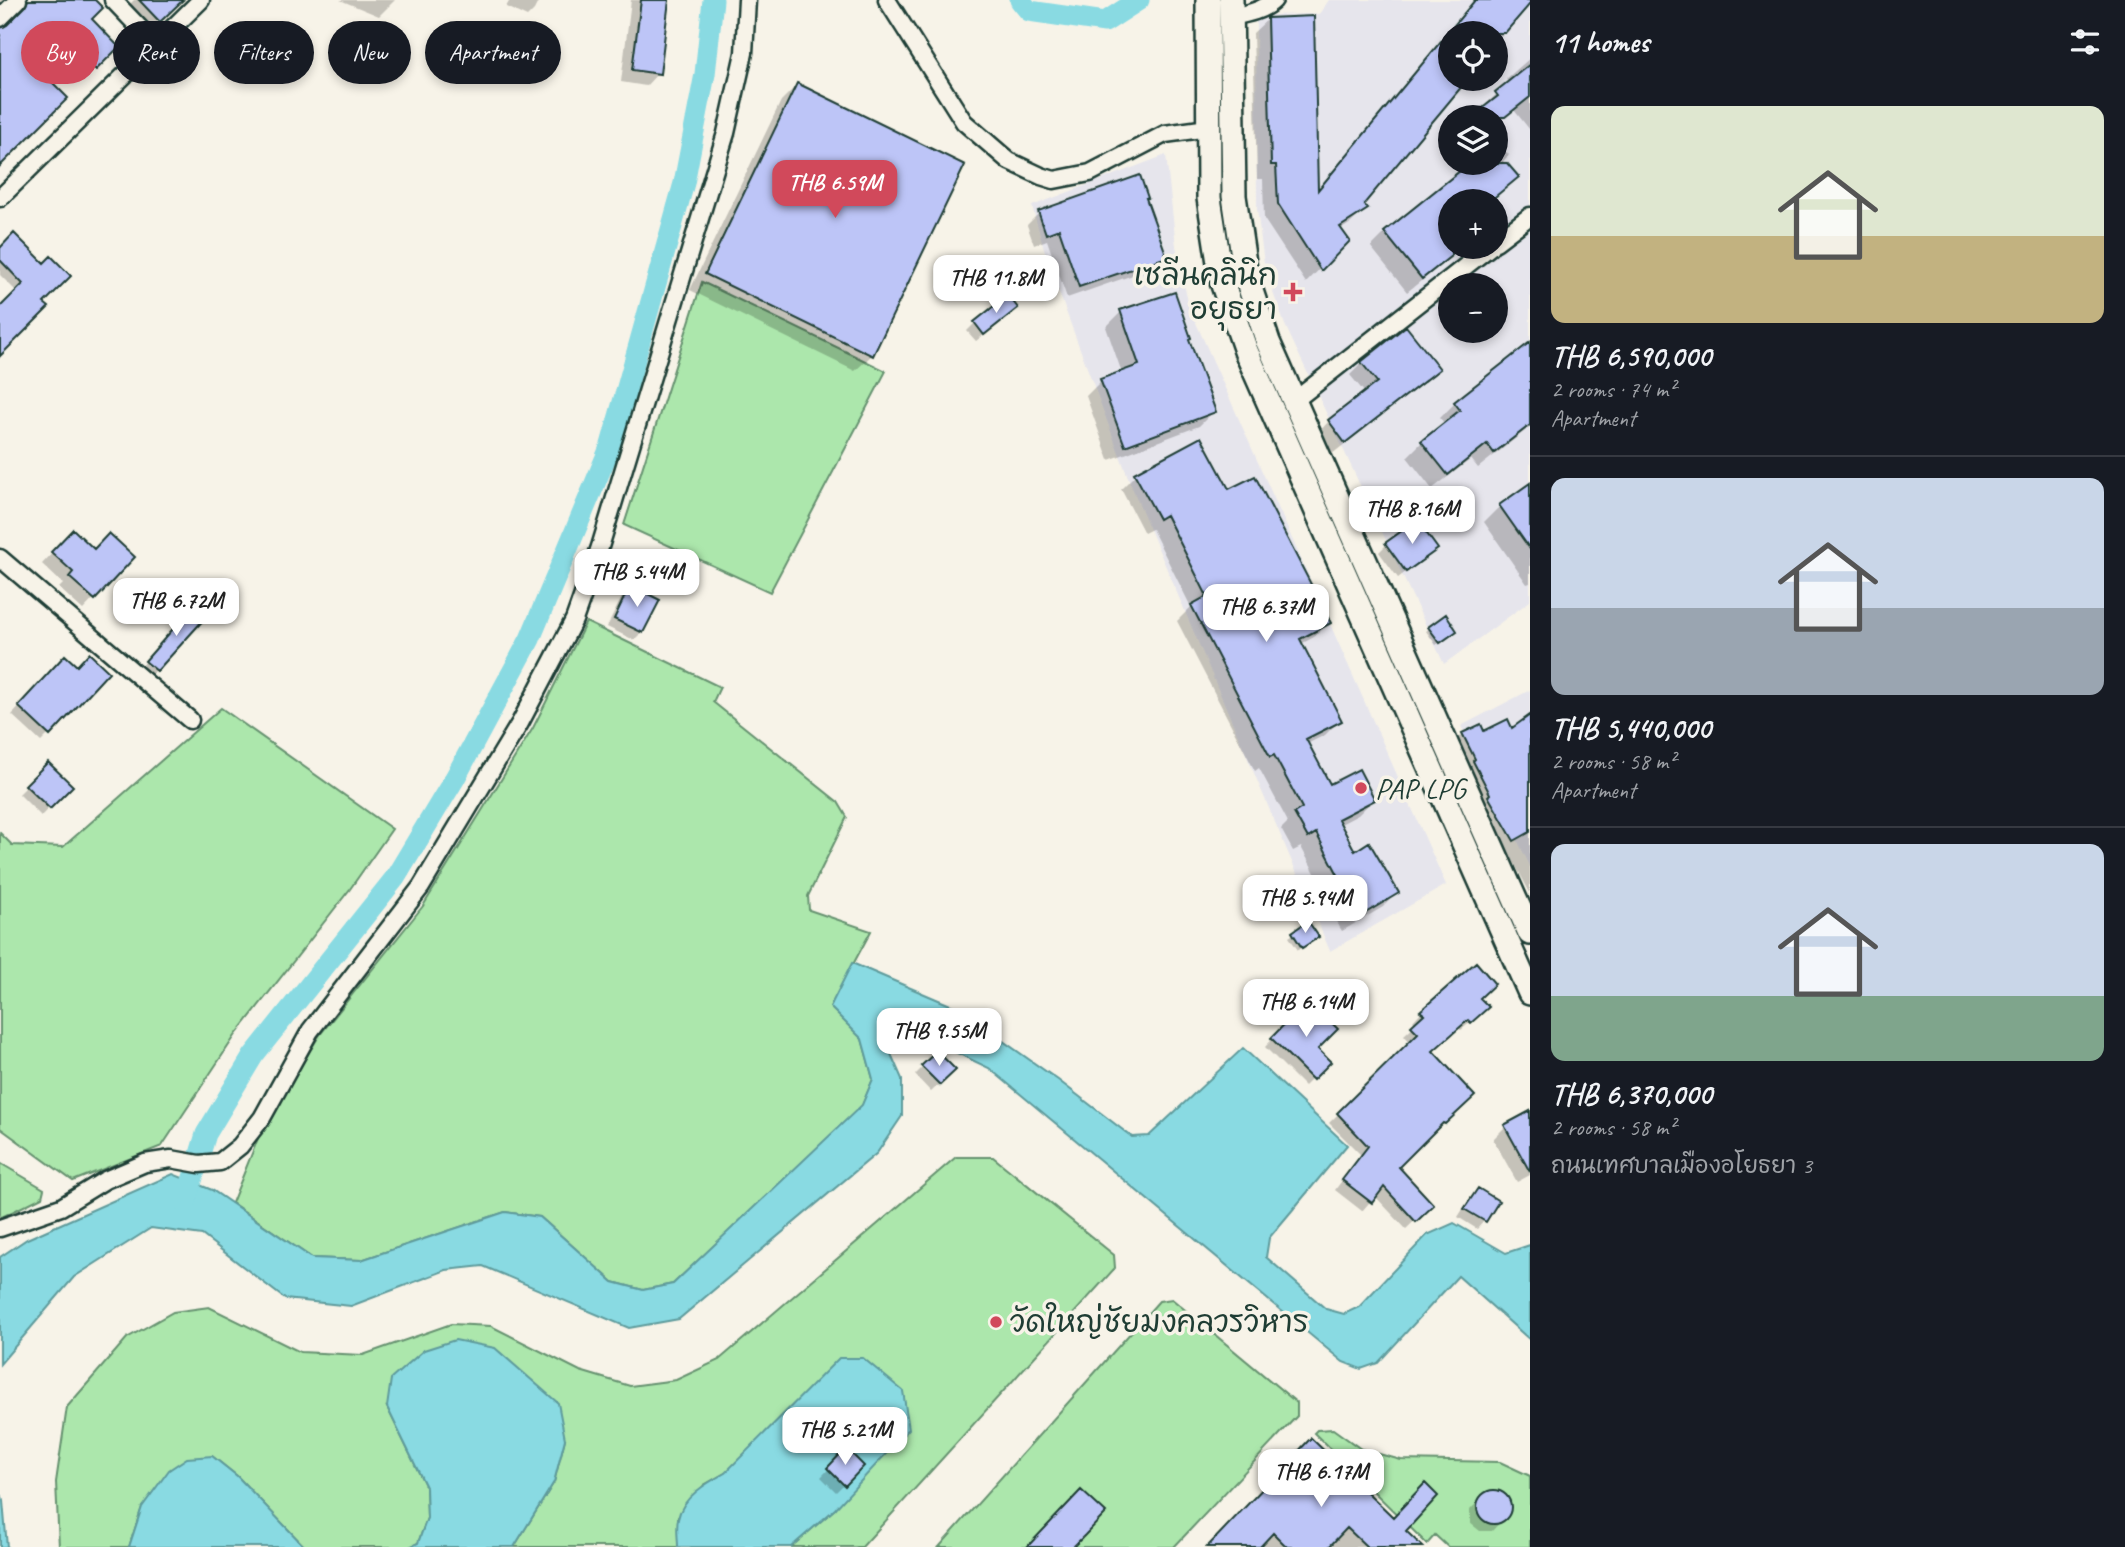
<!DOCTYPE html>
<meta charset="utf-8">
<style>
body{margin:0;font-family:Caveat,"Playpen Sans Thai",sans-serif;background:#20242c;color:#f1f3f6;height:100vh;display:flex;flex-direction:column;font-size:26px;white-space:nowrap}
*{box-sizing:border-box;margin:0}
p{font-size:23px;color:#9ea1a6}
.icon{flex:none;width:38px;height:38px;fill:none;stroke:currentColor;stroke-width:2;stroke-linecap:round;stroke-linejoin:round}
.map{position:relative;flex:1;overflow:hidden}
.side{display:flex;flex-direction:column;background:#171b24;width:595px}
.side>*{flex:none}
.guide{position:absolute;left:21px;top:21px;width:665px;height:63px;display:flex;gap:14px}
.buttons{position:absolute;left:1438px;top:21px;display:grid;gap:14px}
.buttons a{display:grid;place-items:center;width:70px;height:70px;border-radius:50%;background:#171b24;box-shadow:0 4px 10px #0003;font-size:35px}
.price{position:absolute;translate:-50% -60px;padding:0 16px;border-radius:14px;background:#fff;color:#222;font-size:23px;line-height:46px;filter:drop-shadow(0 2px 4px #0008)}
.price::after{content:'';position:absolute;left:50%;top:42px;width:21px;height:16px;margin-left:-10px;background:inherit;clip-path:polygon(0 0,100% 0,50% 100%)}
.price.on{background:#d1495b;color:#fff}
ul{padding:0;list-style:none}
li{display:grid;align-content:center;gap:14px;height:371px;padding:0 21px}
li+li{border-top:2px solid #363941}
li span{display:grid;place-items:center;height:217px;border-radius:14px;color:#555}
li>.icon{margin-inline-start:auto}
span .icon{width:126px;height:126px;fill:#fffc;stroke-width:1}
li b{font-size:30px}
h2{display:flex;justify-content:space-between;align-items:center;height:84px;padding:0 21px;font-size:30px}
.chip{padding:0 24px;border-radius:32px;background:#171b24;box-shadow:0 4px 10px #0003;font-size:24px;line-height:63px}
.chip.on{background:#d1495b;color:#fff}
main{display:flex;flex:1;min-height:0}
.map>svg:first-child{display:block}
</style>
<main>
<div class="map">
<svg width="1530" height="1547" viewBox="0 0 1530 1547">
<rect width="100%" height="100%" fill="#f7f3e8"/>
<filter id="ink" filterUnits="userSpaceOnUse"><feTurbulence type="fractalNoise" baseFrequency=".0143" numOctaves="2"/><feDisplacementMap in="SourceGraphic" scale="14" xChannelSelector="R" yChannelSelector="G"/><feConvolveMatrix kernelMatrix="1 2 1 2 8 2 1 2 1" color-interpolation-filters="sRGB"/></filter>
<g filter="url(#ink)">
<path fill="#e6e5ec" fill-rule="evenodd" d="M1329 0H1530V601L1444 664 1285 325 1265 271 1257 209 1256 15 1319 14ZM1451 33H1496V79H1451ZM1451 117H1496V163H1451ZM1451 201H1496V247H1451ZM1451 285H1496V331H1451Z
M1166 155 1176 246 1189 307 1446 885 1330 951 1131 485 1049 266 1032 206Z
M1530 690V866L1461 726Z"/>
<path fill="#ace7ac" stroke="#669270" stroke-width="2" d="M702 282 886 371 770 592 624 525Z
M586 622 720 687 713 702 838 802 847 817 808 896 809 910 871 931 830 1007 862 1039 873 1079 862 1106 673 1284 643 1290 613 1282 540 1217 505 1212 361 1260 312 1258 232 1203 261 1131 319 1036 423 906 533 728Z
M221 708 392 829 350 889 235 1036 162 1146 73 1181 0 1128V833L12 845 63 847Z
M956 1157H993L1114 1255 1115 1268 862 1547H791L835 1509 725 1473 704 1485 678 1517V1547H514L554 1482 565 1439 387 1407 426 1487 427 1518 418 1543 410 1547H305L237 1476 212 1456 142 1507 129 1547H59L56 1482 67 1407 127 1338 173 1312 209 1307 300 1352 363 1355 451 1324 491 1326 580 1371 630 1386 676 1380 719 1360Z
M0 1163 44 1189 42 1197 0 1218Z
M1172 1299 1297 1403V1416L1174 1547H939L1159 1301Z
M1333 1429 1361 1449 1401 1460 1500 1462 1530 1476V1547H1448L1435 1535 1427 1544 1314 1433 1317 1430Z"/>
<path fill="#89dae2" stroke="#5f9b9c" stroke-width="2" d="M852 963 955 1007 1058 1080 1132 1137 1149 1136 1243 1048 1347 1145 1269 1238 1266 1257 1326 1309 1344 1314 1359 1307 1427 1235 1454 1223 1506 1253 1530 1245V1340L1458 1276 1378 1363 1361 1369 1343 1362 989 1068 911 1031 895 1030 887 1045 902 1079V1116L877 1153 679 1319 629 1328 483 1266 446 1270 351 1306 285 1299 202 1235 151 1228 74 1277 0 1364V1257L27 1239 173 1174 212 1190 312 1258 361 1260 505 1212 540 1217 613 1282 643 1290 673 1284 862 1105 873 1079 862 1039 830 1007Z
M455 1340 495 1348 558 1403 565 1439 554 1482 514 1547H410L418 1543 427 1518 426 1487 387 1407 391 1379 424 1350Z
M839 1358H863L903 1391 909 1429 835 1509 791 1547H678C678 1538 676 1528 678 1519 682 1497 707 1483 725 1473Z
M212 1456 237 1476 305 1547H129L142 1507 169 1470 187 1458Z
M0 1491 3 1501 7 1547H0Z"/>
<path fill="#0003" d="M0 0H93L90 19 117 47 83 80 56 53 38 71 0 164V43L18 15 14 3 3 0 0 3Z
M134 0H181L147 32 125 9Z
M340 0H395L379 16Z
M510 0H539L534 10 527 17 506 7Z
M631 0H667L658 73 646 86 621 82Z
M1474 0 1530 1 1496 42V33H1451V79H1465L1362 204 1365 209 1351 223 1340 230 1347 241 1306 283 1264 219 1263 179H1257L1253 33 1268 19 1316 192Z
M1530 58V130L1514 110 1496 124V117H1474L1488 106 1486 104 1509 83 1506 79Z
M797 85 872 355 855 371 690 290 781 101Z
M1497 141 1509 155 1503 161 1516 177 1490 201H1451V247H1464L1407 292 1371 247 1385 233 1470 163H1496Z
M1144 199 1165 256 1153 268 1067 298 1047 240 1034 245 1027 225 1039 213Z
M0 250 41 303 0 354V310L17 292 0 275Z
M1121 312 1187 340 1214 411 1199 426 1109 460 1086 396 1101 381 1122 373 1106 327Z
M1008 316 976 341 967 331 975 323Z
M1530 345V427L1478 468 1471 459 1432 489 1407 457 1422 442 1445 424 1440 418 1455 403Z
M1362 363 1437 369 1425 381 1332 454 1317 434 1329 421 1365 393 1350 375Z
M1135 475 1228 491 1329 623 1314 637 1301 644 1340 720 1325 735 1307 744 1329 787 1373 800 1358 815 1339 825 1354 853 1397 892 1383 907 1342 931 1326 905 1330 901 1301 847 1293 851 1281 829 1288 822 1259 768 1255 771 1177 621 1191 607 1152 529 1144 533 1121 489Z
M1530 485V583L1527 584 1484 522 1500 506Z
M73 531 94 551 133 557 83 610 59 588 63 584 42 564Z
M1386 545 1436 549 1398 578 1379 552Z
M630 587 642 632 634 640 607 627 623 595Z
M187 615 156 670 150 676 140 668Z
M1430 628 1452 634 1436 645 1426 631Z
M58 665 49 734 41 742 12 715Z
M1530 717V893L1507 849 1502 852 1452 746 1463 734 1512 730Z
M48 765 70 786 41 816 19 794Z
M1308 924 1313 940 1298 950 1289 937Z
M1479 998 1478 1016 1461 1030 1458 1027 1431 1052 1473 1096 1435 1132 1433 1130 1396 1167 1431 1205 1406 1229 1375 1196 1362 1211 1335 1190 1361 1155 1329 1123 1411 1043 1404 1035 1416 1024 1413 1021 1421 1012Z
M1308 1002 1315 1049 1328 1062 1304 1086 1265 1047Z
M937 1053 954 1070 931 1092 915 1075Z
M1530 1113V1175L1517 1182 1493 1139 1505 1127Z
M1478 1190 1497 1201 1484 1221 1477 1229 1458 1217 1470 1198Z
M846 1451 862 1466 836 1492 821 1477Z
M1300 1451 1393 1519 1421 1547H1210Z
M1487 1492H1500L1509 1500V1513L1492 1531H1480L1470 1523V1510Z"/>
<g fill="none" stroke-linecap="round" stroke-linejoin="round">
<path stroke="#89dae2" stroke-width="21" d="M1020 0 1029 11 1105 22 1139 0
M185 1204 206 1134 253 1056 395 878 455 778 530 639 611 445 684 183 705 74 713 0"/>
</g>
<path fill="#bdc5f7" stroke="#1f3d34" stroke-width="2" d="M28 0H95L103 8 92 19 119 47 96 70 69 43 41 71 68 98 0 166V28L7 25 25 7Z
M139 0H183L160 22Z
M641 0H669L660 74 632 70Z
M1475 0H1530V4L1505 33H1451V79H1468L1364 204 1368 209 1340 227 1350 241 1321 271 1278 204 1276 165H1271L1267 18 1314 16 1318 190Z
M1530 64V97L1505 117H1471L1498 96 1495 92Z
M797 83 965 165 873 356 705 274Z
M1455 163H1507L1519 177 1490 201H1451V256L1422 279 1384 232 1461 170Z
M1140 175 1148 198H1146L1167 257 1079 287 1059 229 1046 234 1038 211Z
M14 233 44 263 51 256 71 276 44 303 49 307 0 356V307L23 284 0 260V248Z
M1175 292 1191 338 1189 339 1216 412 1125 446 1100 379 1139 365 1120 310Z
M1008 295 1018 308 984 335 974 322Z
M1406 326 1440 369 1345 443 1328 420 1377 382 1361 362Z
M1530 342V425L1494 453 1487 444 1448 475 1421 441 1460 410 1454 402Z
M1201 437 1229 489 1255 476 1331 623 1300 639 1342 721 1306 739 1330 784 1359 769 1375 800 1338 819 1355 851 1369 842 1399 893 1357 918 1339 889 1344 886 1316 833 1308 838 1294 813 1302 808 1274 755 1270 757 1191 605 1207 596 1166 515 1159 519 1134 473Z
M1530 483V549L1499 505Z
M1417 520 1438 549 1406 572 1385 543Z
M73 529 94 549 109 533 135 557 95 600 69 577 73 572 51 552Z
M630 585 660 600 643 633 614 619Z
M193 606 206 617 157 671 145 661Z
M1446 614 1457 631 1440 643 1428 627Z
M89 653 109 672 50 736 18 706 65 655 77 666Z
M1530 715V832L1514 841 1488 796 1490 794 1473 761 1475 759 1462 733 1481 724 1484 731 1508 719 1512 728Z
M48 762 73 786 50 809 25 785Z
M1308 921 1319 937 1302 948 1292 932Z
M1476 962 1495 984 1480 998 1489 1007 1471 1023 1468 1020 1433 1051 1475 1096 1445 1124 1443 1123 1399 1167 1434 1205 1416 1222 1384 1187 1372 1203 1342 1180 1368 1146 1337 1113 1418 1033 1411 1026 1424 1014 1420 1011Z
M1308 1000 1338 1029 1318 1049 1331 1062 1313 1080 1271 1038Z
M937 1051 956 1070 940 1085 921 1066Z
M1530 1111V1172L1504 1125Z
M1478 1188 1499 1201 1486 1222 1464 1209Z
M1311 1438 1393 1517 1425 1483 1438 1496 1406 1531 1423 1547H1367L1347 1528 1329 1547H1287L1273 1533 1260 1547H1207Z
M846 1448 864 1466 845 1486 827 1468Z
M1477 1507a17 17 0 1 1 34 0a17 17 0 1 1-34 0Z
M1081 1490 1106 1513 1085 1535 1073 1547H1027Z"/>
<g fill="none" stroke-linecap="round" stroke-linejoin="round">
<defs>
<path id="street" d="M113 0 156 45
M887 0 964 122 1009 161 1041 176 1054 180 1090 173 1165 134 1208 128
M1231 17C1246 14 1263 11 1274 0
M0 18 18 0
M0 198 201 0
M1496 242 1530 216
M1294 401 1490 247
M0 558 190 720
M0 1228 61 1207 105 1180 145 1163 171 1159 199 1164 220 1162 240 1146 262 1118 310 1031 421 887 520 723 574 620 600 547 726 133 744 53 747 0"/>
<path id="secondary" d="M1208 0 1209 198 1222 282 1246 351 1530 993
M1231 0 1234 196 1246 276 1268 342 1530 933"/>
</defs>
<use href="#street" stroke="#1f3d34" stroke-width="21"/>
<use href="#secondary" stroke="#1f3d34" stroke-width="28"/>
<use href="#street" stroke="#f7f3e8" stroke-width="16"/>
<use href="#secondary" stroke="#f7f3e8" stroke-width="23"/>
</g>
</g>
<g fill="#d1495b" stroke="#f7f3e8" stroke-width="2.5">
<path d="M1289.5 281.5h7v7h7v7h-7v7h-7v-7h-7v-7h7z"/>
<circle cx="1361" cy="788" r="7"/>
<circle cx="996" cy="1322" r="7"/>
</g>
<g text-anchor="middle" stroke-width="7" stroke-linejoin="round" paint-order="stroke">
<g font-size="30" fill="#1f3d34" stroke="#f7f3e8" text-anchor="start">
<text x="1277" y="285" text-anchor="end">เซลีนคลินิก<tspan x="1277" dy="34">อยุธยา</tspan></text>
<text x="1375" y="798">PAP LPG</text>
<text x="1010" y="1332">วัดใหญ่ชัยมงคลวรวิหาร</text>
</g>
</g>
</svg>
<div class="buttons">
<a><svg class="icon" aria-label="locate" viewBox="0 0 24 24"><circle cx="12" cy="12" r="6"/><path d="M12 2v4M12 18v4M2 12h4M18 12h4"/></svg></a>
<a><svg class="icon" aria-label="layers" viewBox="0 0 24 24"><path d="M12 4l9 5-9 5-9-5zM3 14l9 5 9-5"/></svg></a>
<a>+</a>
<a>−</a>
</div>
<b class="price on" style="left:835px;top:220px">THB 6.59M</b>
<b class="price" style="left:996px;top:315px">THB 11.8M</b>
<b class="price" style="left:1412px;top:546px">THB 8.16M</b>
<b class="price" style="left:637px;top:609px">THB 5.44M</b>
<b class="price" style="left:176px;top:638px">THB 6.72M</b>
<b class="price" style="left:1266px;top:644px">THB 6.37M</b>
<b class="price" style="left:1305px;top:935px">THB 5.94M</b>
<b class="price" style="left:1306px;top:1039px">THB 6.14M</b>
<b class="price" style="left:939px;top:1068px">THB 9.55M</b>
<b class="price" style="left:845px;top:1467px">THB 5.21M</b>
<b class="price" style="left:1321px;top:1509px">THB 6.17M</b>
<div class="guide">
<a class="chip on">Buy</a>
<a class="chip">Rent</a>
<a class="chip">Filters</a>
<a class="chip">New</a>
<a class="chip">Apartment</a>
</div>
</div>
<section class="side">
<h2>11 homes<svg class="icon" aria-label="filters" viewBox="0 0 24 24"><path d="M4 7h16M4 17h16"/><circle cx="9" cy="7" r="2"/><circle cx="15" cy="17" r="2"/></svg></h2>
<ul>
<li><span style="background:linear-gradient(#dfe7d0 60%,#c2b280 0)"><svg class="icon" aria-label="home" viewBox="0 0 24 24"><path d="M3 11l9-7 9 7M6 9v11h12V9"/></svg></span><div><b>THB 6,590,000</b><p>2 rooms · 74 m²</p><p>Apartment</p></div></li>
<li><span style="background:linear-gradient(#c9d6e8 60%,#9aa5b1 0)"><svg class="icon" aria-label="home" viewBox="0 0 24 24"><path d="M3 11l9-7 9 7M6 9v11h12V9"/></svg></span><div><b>THB 5,440,000</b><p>2 rooms · 58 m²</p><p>Apartment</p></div></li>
<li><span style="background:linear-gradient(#c9d6e8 70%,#7fa58c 0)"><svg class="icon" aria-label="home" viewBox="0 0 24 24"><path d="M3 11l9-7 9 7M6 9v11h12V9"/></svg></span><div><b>THB 6,370,000</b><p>2 rooms · 58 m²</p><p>ถนนเทศบาลเมืองอโยธยา 3</p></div></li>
</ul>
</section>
</main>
